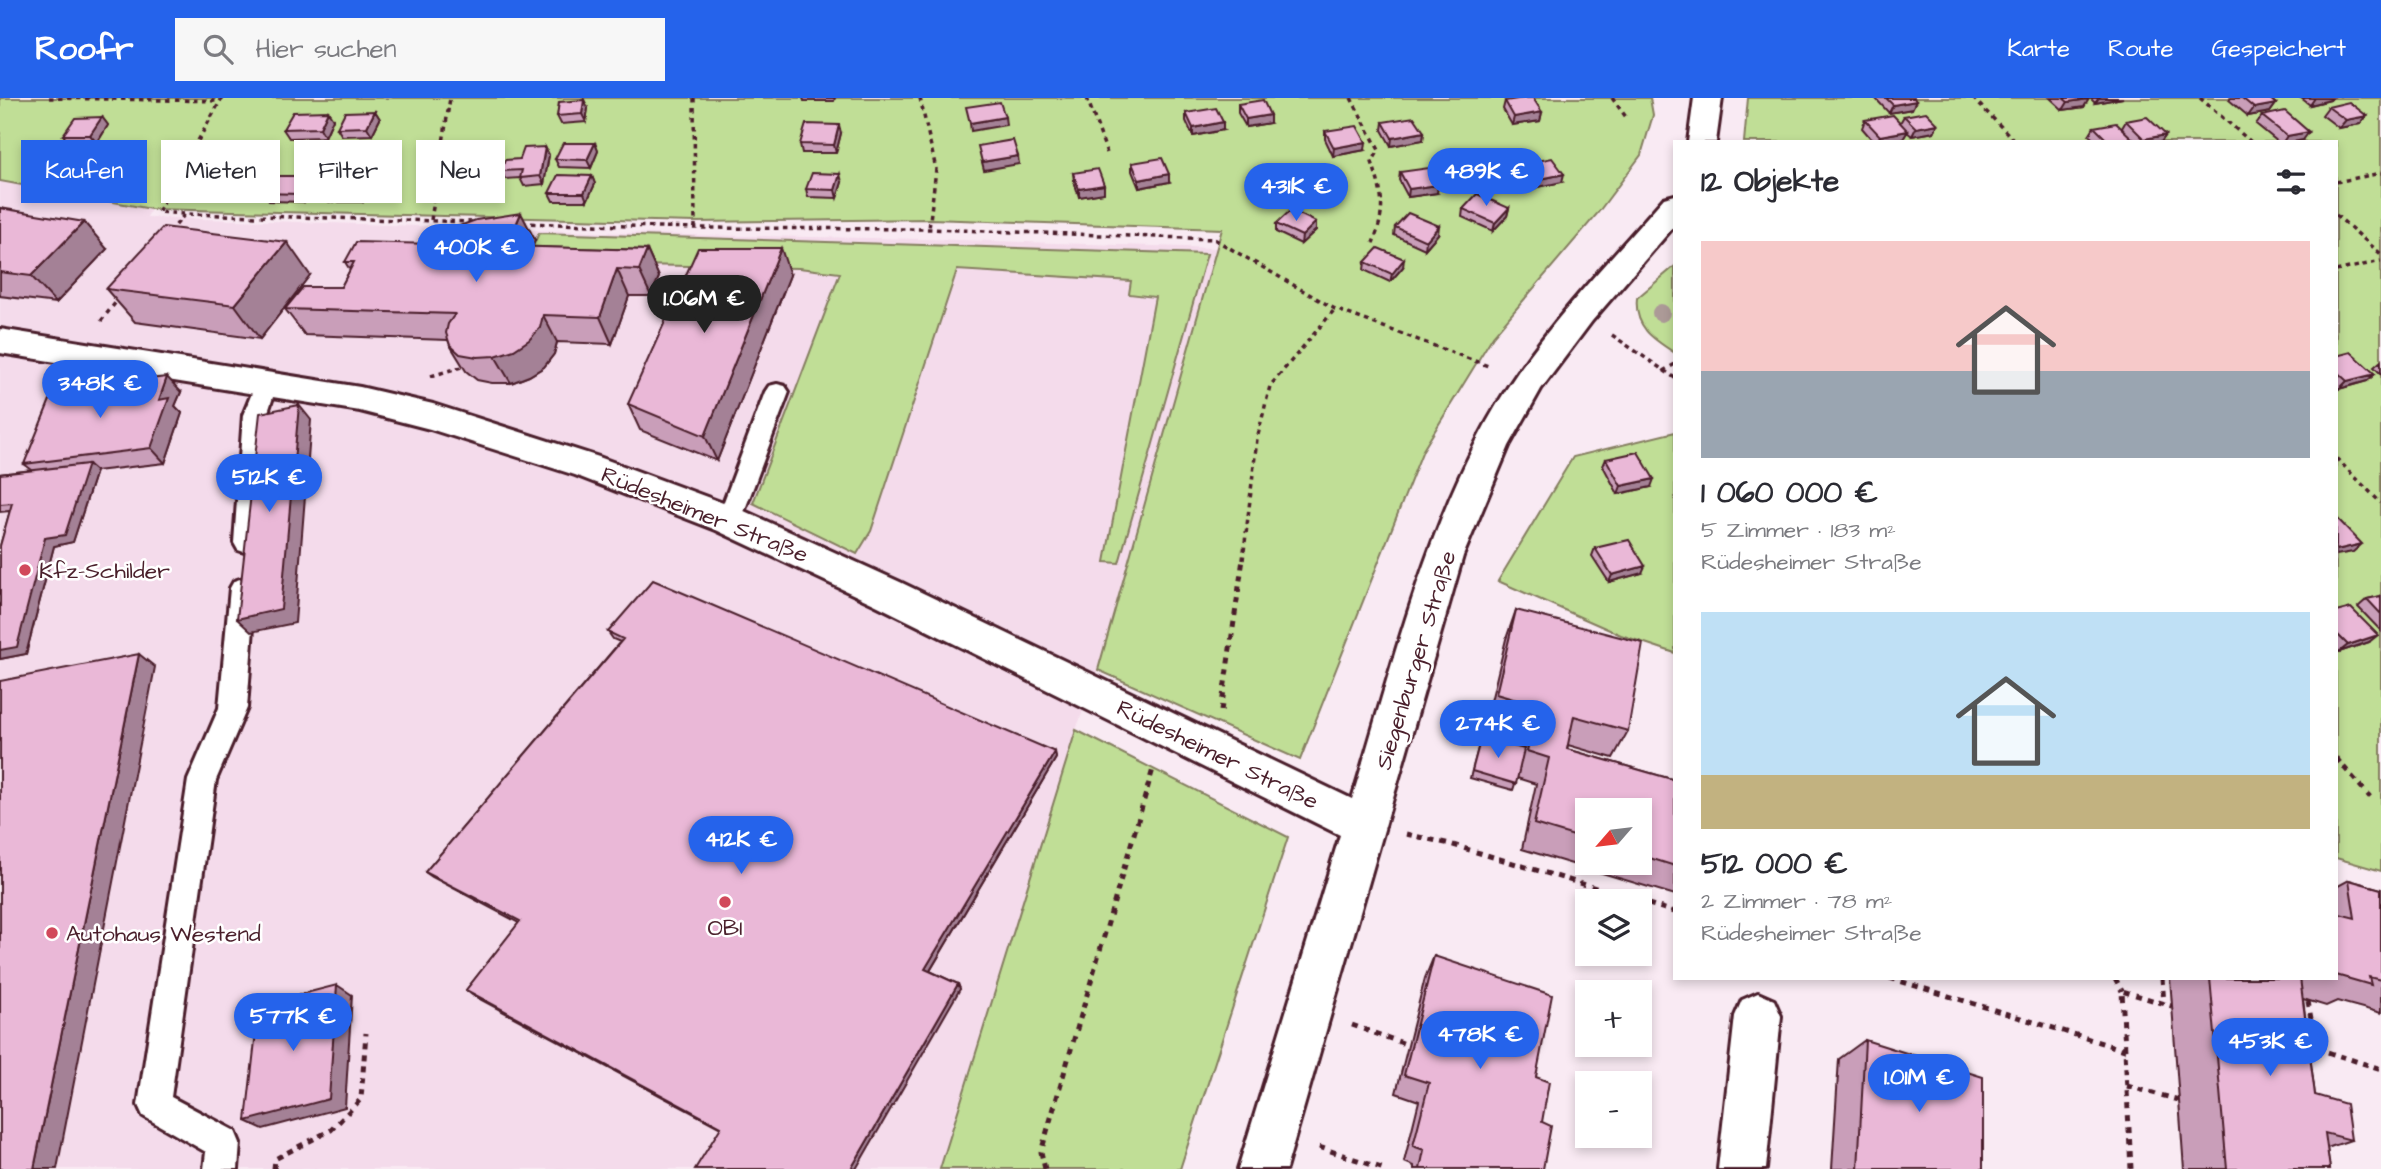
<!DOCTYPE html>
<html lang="de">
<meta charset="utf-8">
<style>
body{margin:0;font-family:"Architects Daughter",sans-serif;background:#f7f7f7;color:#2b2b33;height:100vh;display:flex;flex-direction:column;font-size:26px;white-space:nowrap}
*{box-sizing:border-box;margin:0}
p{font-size:23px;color:#7c7c81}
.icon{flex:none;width:38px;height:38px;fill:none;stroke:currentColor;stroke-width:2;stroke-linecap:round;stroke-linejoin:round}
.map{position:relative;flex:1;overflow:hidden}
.drawer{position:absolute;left:1673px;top:42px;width:665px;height:840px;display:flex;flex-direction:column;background:#fff;border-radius:0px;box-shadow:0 4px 10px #0003}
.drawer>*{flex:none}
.banner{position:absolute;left:21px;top:42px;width:665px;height:63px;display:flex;gap:14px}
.needle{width:46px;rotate:242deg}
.controls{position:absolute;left:1575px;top:700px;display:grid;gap:14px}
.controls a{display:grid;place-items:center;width:77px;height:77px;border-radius:0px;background:#fff;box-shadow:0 4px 10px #0003;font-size:35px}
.price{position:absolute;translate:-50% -60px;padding:0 16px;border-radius:24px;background:#2563eb;color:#fff;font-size:23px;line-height:46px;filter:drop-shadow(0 2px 4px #0008)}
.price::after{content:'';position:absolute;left:50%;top:42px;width:21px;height:16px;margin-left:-10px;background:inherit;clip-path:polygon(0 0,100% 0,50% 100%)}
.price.current{background:#222;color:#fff}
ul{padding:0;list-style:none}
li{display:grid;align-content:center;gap:14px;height:371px;padding:0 28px}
li span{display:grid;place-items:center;height:217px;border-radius:0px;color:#555}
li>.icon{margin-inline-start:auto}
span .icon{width:126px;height:126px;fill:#fffc;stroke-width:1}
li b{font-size:30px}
h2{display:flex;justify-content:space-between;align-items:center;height:84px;padding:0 28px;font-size:30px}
.tag{padding:0 24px;border-radius:0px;background:#fff;box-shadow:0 4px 10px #0003;font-size:24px;line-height:63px}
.tag.current{background:#2563eb;color:#fff}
header{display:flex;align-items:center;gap:42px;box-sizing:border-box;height:98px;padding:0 35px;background:#2563eb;color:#fff}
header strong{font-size:33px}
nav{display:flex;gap:38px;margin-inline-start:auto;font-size:24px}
.search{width:490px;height:63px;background:#f7f7f7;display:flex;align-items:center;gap:18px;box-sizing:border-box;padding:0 24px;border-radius:0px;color:#7c7c81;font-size:26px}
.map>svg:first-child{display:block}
</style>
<header>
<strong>Roofr</strong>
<div class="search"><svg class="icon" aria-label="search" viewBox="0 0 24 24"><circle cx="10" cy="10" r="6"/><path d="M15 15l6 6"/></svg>Hier suchen</div>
<nav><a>Karte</a><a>Route</a><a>Gespeichert</a></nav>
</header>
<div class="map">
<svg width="2381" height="1071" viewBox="0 0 2381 1071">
<rect width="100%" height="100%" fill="#f9eaf3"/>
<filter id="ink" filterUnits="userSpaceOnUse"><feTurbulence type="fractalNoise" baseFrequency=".0143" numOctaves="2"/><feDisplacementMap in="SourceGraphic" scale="14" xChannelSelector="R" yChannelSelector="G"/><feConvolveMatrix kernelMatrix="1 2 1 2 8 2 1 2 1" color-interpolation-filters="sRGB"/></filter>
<g filter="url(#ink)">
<path fill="#f4dbeb" d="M0 83 151 111 147 119 688 137 927 141 1217 150 1098 572 1076 632 940 1071H0Z"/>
<path fill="#c0de96" stroke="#857e60" stroke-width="2" d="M0 0H1650L1653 17 1641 57 1597 116 1493 238 1423 352 1300 662 1098 572 1222 131 930 121 695 124 151 111 0 83Z
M1748 0H2381V773L2336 760V44H1744Z
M539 135 1207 156 1119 465 1105 464 1155 199 1129 196 1131 183 957 172 871 433 857 456 753 405 840 175 799 170 525 165Z
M1675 168V255C1653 241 1634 229 1637 200Z
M1675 334V555L1621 537 1498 483 1573 359Z
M1076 632 1288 739 1180 1071H940Z"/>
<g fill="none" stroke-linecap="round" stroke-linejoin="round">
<defs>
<path id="lane" d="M267 276 275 278 278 284 267 317 260 445 256 452 247 455 238 452 234 445 243 317 259 278Z
M777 286 785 288 789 294 741 422 738 429 729 432 720 429 717 422 765 294 769 288Z
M243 480 252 483 256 490 247 610 216 682 171 999 235 1033 240 1045 238 1071H204L206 1054 143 1018 138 1007 188 682 219 610 230 490 234 483Z"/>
<path id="street" d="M1694 0H1722L1716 44H1688Z
M1675 97V127L1592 223 1541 291 1509 348 1463 458 1286 1071H1238L1340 737 874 506 716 432 575 377 430 331 360 313 0 255V231L360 289 433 306 599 359 742 412 900 484 1352 701C1395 560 1433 396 1518 274 1561 212 1614 157 1664 100Z
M1758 895 1774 902 1781 918 1766 1071H1718L1735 918 1742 902Z"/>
</defs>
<use href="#lane" stroke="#4a1f2b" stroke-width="6"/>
<use href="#street" stroke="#4a1f2b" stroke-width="6"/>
<path stroke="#4a1f2b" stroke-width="3.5" stroke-dasharray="4.5 4.5" stroke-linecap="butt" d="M49 0 220 3
M694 0 695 130
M920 0 936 71 929 131
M1087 0 1108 58
M1351 0 1379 52 1372 64C1383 97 1386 112 1373 145
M1612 0 1626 19
M1973 0 2016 44
M2200 0 2251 44
M2336 84 2381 75
M184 116 158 114 222 0
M2336 117 2381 156
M431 122 450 0
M522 125 695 130 929 131 1214 141 1335 211 1491 269
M170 134 185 116 474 124
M2336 173 2381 163
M101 223 120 199
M1612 237 1675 280
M1663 273 1675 266
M431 278 465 268
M2336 360 2381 405
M1243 462 1257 341 1270 288 1335 211"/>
<path stroke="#4a1f2b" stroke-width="5" stroke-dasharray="6 6" stroke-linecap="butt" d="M1221 613 1243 461
M2336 660 2370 699
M1406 736 1450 746 1675 814
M1890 880 2125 952
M2115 880 2122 893
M2162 880 2164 905
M2308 903 2316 951
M1352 927 1408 947
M2305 947 2381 971
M2127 988 2179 1002
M1319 1049 1384 1071
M274 1071 275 1061 331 1032 361 1001 366 935
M1045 1071 1041 1054 1153 671
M2131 1071 2122 893 2172 908"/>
<use href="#lane" fill="#fff" fill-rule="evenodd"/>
<use href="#street" fill="#fff" fill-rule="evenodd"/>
</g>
<circle fill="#ac9a97" cx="1661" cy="215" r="9"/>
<path fill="#c99eb9" stroke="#4a1f2b" stroke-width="2" fill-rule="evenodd" d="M803 0H835L834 3H804Z
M1875 0H1914L1912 11 1889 15Z
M2050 0H2088L2084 9 2063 12Z
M2090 0H2123L2095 5Z
M2231 0H2269L2276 6 2270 14 2248 18 2229 2Z
M2301 0H2332L2330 2 2310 7Z
M584 2 588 10 586 24 561 26 557 18Z
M1505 3 1542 14 1540 23 1512 27 1503 11Z
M1238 6 1270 25 1246 29 1238 15Z
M2328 9 2367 18 2360 26 2339 30 2322 17Z
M375 13 380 21 372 37 342 38 337 30Z
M1186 15 1223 32 1193 38 1186 23Z
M1904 18 1938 26 1934 34 1912 38 1907 34 1903 41 1891 44H1874L1862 30 1865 22 1900 25Z
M2262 18 2303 42 2293 44H2278L2256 26Z
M102 19 108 27 97 45H69L63 37Z
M333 21 325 39 289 40 283 31Z
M2126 23 2166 37 2161 44H2096L2089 37 2094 29 2122 30Z
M1383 24 1424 34 1423 42 1391 48 1382 32Z
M1325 33 1365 52 1333 58 1325 41Z
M841 35 836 55H802L800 46Z
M595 45 598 53 591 70 559 69 555 61Z
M545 49 549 57 544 86 524 88 520 80 505 81 501 73 520 61Z
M103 55 90 74H54L47 66Z
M1132 65 1169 84 1139 90 1132 73Z
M1524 66 1562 84 1534 90 1522 74Z
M1400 74 1437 95 1408 99 1399 82Z
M1073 75 1104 87V95L1079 99 1074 83Z
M309 78 314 86 304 104 269 103 263 95Z
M592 78 595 86 587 103H553L549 95Z
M1275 82 1315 102 1282 107 1274 90Z
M842 84 837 100 808 99 806 91Z
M373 86 363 104H329L323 96Z
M0 110 107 151 56 205 0 198Z
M1509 110 1507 118 1493 133 1462 119 1463 111Z
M1276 126 1316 132 1301 146 1276 134Z
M1395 129 1438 136 1425 151 1394 137Z
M535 142 532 149 647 152 659 179 651 198H629L612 246 557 244 554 256 544 269 529 278 511 285H492L477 282 466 273 450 247 448 242 305 237 285 211 341 189 350 172 345 164 434 146Z
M1365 164 1403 169 1390 184 1364 172Z
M310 177 260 241 135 224 106 191Z
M790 177 717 363 640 332 628 306Z
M2336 258 2375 276 2367 283 2339 291 2336 288Z
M2381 263V276L2374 269Z
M181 294 175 308 182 315 165 365 96 373 73 444 54 448 26 556 0 561V448L10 413 0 414V376L32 372 24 366Z
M1606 361 1651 389 1618 396 1603 368Z
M1595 450 1642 475 1609 484 1592 458Z
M2381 498V533L2358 509 2367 501Z
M1516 512 1628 633 1613 660 1568 647 1567 651 1675 682V797L1522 751 1536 686 1517 680 1513 692 1470 680 1481 639 1522 651 1526 636 1486 624 1506 541ZM1587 712H1640V765H1587Z
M2336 514 2369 544 2339 554 2336 551Z
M608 534 1055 654 1056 660 930 873 958 886 960 891 721 1030 472 897 466 892 519 825 432 779 425 774 620 544 613 541Z
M2349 782 2381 791V915L2337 903 2326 908 2303 901 2315 997 2351 1042 2327 1050 2330 1071H2184L2170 880H2336V789Z
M1434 858 1536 979 1542 1024 1543 1071H1414V1068L1404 1064 1419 1003 1396 995 1425 880Z
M1865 942 1983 1071H1832L1839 961Z"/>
<path fill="#a48196" stroke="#4a1f2b" stroke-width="2" d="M2099 0H2123L2095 5Z
M2315 0H2332L2330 2 2310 7Z
M2089 1 2084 9 2063 12 2068 4Z
M584 2 588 10 586 24 582 16Z
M1916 3 1912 11 1889 15 1893 7Z
M2276 6 2270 14 2248 18 2254 10Z
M328 13 333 21 325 39 320 30Z
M375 13 380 21 372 37 367 29Z
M1542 14 1540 23 1512 27 1514 19Z
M1270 17V25L1246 29V21Z
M2367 18 2360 26 2339 30 2346 22Z
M102 19 108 27 97 45 90 37Z
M1005 19 1006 27 971 33 970 25Z
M1223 24V32L1193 38V30Z
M1938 26 1934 34 1912 38 1916 30Z
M839 27 841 35 836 55 834 47Z
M1908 33 1903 41 1891 44H1877L1880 38Z
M1424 34 1423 42 1391 48 1392 40Z
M2309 34 2303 42 2293 44H2283L2287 38Z
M2166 37 2161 44H2143L2144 41Z
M1366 44 1365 52 1333 58 1334 50Z
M595 45 598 53 591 70 587 62Z
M97 47 103 55 90 74 83 66Z
M545 49 549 57 544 86 540 78Z
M1018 58 1019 66 984 72 982 64Z
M840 76 842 84 837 100 835 92Z
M1169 76V84L1139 90V82Z
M1564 76 1562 84 1534 90 1536 82Z
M309 78 314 86 304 104 299 96Z
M368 78 373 86 363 104 358 96Z
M592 78 595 86 587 103 584 95Z
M1104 87V95L1079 99V91Z
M1438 87 1437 95 1408 99 1409 91Z
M1315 94V102L1282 107 1283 99Z
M1509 110 1507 118 1493 133 1495 125Z
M521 115 535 142 521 175 507 148Z
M84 124 107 151 56 205 31 178Z
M1316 124V132L1301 146 1302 138Z
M1439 128 1438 136 1425 151 1426 143Z
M287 144 310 177 260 241 235 207Z
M781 150 790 177 717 363 705 338Z
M647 152 659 179 651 198 639 172Z
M1404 161 1403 169 1390 184 1392 176Z
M617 171 629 198 612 246 600 219Z
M543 217 557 244 554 256 544 269 529 278 511 285 495 258Z
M2375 276 2367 283 2339 291 2347 283Z
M167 279 181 294 175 308 182 315 165 365 151 350 159 302Z
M299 307 311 322 295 525 251 534 237 521Z
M88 366 96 373 73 444 54 448 26 556 0 561V552L45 440Z
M1654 381 1651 389 1618 396 1621 388Z
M2362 446 2353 454 2336 457V452Z
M1645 468 1642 475 1609 484 1612 477Z
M2378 537 2369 544 2339 554 2348 547Z
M139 556 155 569 57 1071H34Z
M1055 654 1056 660 928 876 925 871Z
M958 886 960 891 856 1071H851Z
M337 887 352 897 345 1009 263 1031 246 1023Z"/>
<path fill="#eab8d7" stroke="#4a1f2b" stroke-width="2" d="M1524 0H1533L1542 14 1514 19 1505 3Z
M1886 0H1914L1916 3 1893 7Z
M2063 0H2088L2089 1 2068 4Z
M2242 0H2269L2276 6 2254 10Z
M584 2 582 16 557 18 559 4Z
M1263 2 1270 17 1246 21 1238 6Z
M1000 4 1005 19 970 25 966 9Z
M2349 4 2367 18 2346 22 2328 9Z
M1216 10 1223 24 1193 30 1186 15Z
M328 13 320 30 283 31 293 14Z
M375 13 367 29 337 30 345 14Z
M2285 13 2309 34 2287 38 2262 18Z
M1926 14 1938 26 1916 30 1904 18Z
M1893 17 1908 33 1880 38 1865 22Z
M102 19 90 37H63L75 20Z
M1414 19 1424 34 1392 40 1383 24Z
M2147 19 2166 37 2144 41 2126 23Z
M2116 25 2136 44H2109L2094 29Z
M806 26 839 27 834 47 800 46Z
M1357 28 1366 44 1334 50 1325 33Z
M1013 42 1018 58 982 64 978 48Z
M563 45H595L587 62 555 61Z
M97 47 83 66H47L61 48Z
M545 49 540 78 520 80 522 72 501 73 505 62 520 61 524 50Z
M1162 60 1169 76 1139 82 1132 65Z
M1552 60 1564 76 1536 82 1524 66Z
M1429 70 1438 87 1409 91 1400 74Z
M1098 71 1104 87 1079 91 1073 75Z
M812 75 840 76 835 92 806 91Z
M1307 76 1315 94 1283 99 1275 82Z
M558 77 592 78 584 95H549Z
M274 78H309L299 96 263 95Z
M334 78H368L358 96H323Z
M1477 96 1509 110 1495 125 1463 111Z
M0 110 84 124 31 178 0 174Z
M1291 112 1316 124 1302 138 1276 126Z
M521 115 507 148 647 152 639 172 617 171 600 219 543 217 540 230 529 242 514 252 495 258 477 259 460 256 450 247 446 235 448 226 455 216 285 211 303 189H341L354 164H345L356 144 434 146 457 129 476 122Z
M1408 115 1439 128 1426 143 1395 129Z
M163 129 287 144 235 207 106 191Z
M698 150H781L705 338 628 306Z
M1378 150 1404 161 1392 176 1365 164Z
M2351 254 2375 276 2347 283 2336 273V258Z
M167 279 159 302 169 300 151 350 24 366 54 292Z
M299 307 281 511 237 521 260 315Z
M1638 354 1654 381 1621 388 1606 361Z
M88 366 65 437 45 440 17 549 0 552V448L12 405 0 406V376Z
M2336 419 2362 446 2336 452Z
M1629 442 1645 468 1612 477 1595 450Z
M653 482 1055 654 925 871 958 886 851 1071H695L721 1029 466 892 520 823 425 774 623 541 608 534Z
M2381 498V516L2367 501Z
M2351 510 2378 537 2348 547 2336 535V514Z
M1516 512 1643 545 1628 633 1574 618 1567 651 1675 682V768L1640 757V712H1587V742L1534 726 1549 660 1527 653 1537 608 1496 596Z
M139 556 34 1071H0V583Z
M1481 639 1524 651 1516 686 1472 673Z
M2349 782 2381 791V882L2369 879 2371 887 2336 877V815L2355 820Z
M1434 858 1552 897 1536 979 1549 984 1542 1024 1551 1028 1543 1071H1420L1424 1052 1413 1048 1429 985 1404 977Z
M2210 880H2300L2315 997 2346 1006 2351 1042 2325 1035 2330 1071H2227Z
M337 887 329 1001 246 1023 259 907Z
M1865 942 1983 979V1071H1858Z"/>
</g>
<g fill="#d1495b" stroke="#fff" stroke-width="2.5">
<circle cx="25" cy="472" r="7"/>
<circle cx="725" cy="804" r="7"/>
<circle cx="52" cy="835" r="7"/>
</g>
<g text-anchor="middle" stroke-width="5" stroke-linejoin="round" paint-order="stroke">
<g font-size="23" fill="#4a1f2b" stroke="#fff">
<text transform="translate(705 416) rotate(22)" y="8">Rüdesheimer Straße</text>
<text transform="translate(1415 562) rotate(-73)" y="8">Siegenburger Straße</text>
<text transform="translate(1218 656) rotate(26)" y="8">Rüdesheimer Straße</text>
</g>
<g font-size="23" fill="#4a1f2b" stroke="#fff" text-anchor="start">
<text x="39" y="480">Kfz-Schilder</text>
<text x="725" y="837" text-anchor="middle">OBI</text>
<text x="66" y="843">Autohaus Westend</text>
</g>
</g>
</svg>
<div class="controls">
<a><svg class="needle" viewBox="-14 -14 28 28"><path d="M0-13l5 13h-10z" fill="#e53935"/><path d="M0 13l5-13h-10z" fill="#7c7c81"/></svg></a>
<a><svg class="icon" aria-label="layers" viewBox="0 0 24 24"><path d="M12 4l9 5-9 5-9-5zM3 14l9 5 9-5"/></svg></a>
<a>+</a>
<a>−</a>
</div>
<b class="price" style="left:1486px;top:110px">489K €</b>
<b class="price" style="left:1296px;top:125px">431K €</b>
<b class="price" style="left:476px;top:186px">400K €</b>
<b class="price current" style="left:704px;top:237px">1.06M €</b>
<b class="price" style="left:100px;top:322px">348K €</b>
<b class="price" style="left:269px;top:416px">512K €</b>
<b class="price" style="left:1498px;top:662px">274K €</b>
<b class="price" style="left:741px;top:778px">412K €</b>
<b class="price" style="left:293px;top:955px">577K €</b>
<b class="price" style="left:1480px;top:973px">478K €</b>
<b class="price" style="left:2270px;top:980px">453K €</b>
<b class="price" style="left:1919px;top:1016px">1.01M €</b>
<div class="banner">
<a class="tag current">Kaufen</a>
<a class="tag">Mieten</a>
<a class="tag">Filter</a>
<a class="tag">Neu</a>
</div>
<section class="drawer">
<h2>12 Objekte<svg class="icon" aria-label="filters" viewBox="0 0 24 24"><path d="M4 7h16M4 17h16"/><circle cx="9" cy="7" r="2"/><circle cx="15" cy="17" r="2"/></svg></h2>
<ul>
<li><span style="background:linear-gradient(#f6c9c9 60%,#9aa5b1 0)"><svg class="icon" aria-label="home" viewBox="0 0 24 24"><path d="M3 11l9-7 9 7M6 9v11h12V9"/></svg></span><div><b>1 060 000 €</b><p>5 Zimmer · 183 m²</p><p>Rüdesheimer Straße</p></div></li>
<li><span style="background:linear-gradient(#bfe0f5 75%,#c2b280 0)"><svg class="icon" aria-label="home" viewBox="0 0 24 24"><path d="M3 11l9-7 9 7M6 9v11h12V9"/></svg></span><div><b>512 000 €</b><p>2 Zimmer · 78 m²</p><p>Rüdesheimer Straße</p></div></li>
</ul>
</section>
</div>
